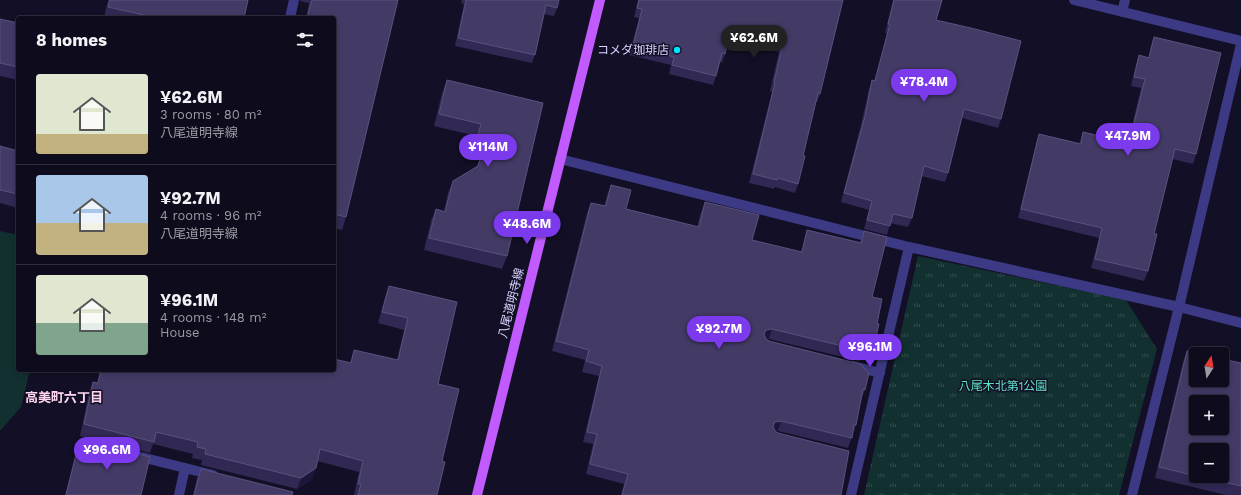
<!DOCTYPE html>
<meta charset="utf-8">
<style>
body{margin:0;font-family:"Work Sans","Noto Sans JP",sans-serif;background:#1c1929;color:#f1f3f6;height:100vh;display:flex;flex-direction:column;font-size:15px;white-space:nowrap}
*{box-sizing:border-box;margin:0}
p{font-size:13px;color:#9b9ba3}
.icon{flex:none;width:22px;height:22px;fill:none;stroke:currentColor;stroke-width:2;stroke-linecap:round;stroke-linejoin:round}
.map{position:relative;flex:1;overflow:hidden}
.sheet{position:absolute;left:16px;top:16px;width:320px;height:356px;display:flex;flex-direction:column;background:#0e0b1c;border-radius:4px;box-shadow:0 2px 6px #0003,0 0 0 1px #2e2b3b}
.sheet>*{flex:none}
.needle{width:26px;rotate:12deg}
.tools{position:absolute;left:1189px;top:347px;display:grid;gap:8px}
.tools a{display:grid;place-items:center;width:40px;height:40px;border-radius:4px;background:#0e0b1c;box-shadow:0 2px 6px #0003,0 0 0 1px #2e2b3b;font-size:20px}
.price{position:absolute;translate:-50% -34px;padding:0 9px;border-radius:14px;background:#7c3aed;color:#fff;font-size:13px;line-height:26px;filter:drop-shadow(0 1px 2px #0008)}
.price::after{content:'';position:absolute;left:50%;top:24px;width:12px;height:9px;margin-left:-6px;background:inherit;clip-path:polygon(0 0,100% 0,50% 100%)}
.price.active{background:#222;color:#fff}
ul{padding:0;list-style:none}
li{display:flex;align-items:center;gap:12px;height:100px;padding:0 20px}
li+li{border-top:1px solid #2e2b3b}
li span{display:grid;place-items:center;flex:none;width:112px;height:80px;border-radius:4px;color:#555}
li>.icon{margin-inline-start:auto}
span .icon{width:48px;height:48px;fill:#fffc;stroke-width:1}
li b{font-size:17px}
h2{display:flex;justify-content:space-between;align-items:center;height:48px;padding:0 20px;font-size:17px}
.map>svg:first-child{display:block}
</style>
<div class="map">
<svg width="1241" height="495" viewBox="0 0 1241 495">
<defs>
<pattern id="grass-tufts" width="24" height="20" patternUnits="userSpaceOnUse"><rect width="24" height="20" fill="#12302f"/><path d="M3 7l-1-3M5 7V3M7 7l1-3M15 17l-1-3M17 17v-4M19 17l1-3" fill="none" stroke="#344d4e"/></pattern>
</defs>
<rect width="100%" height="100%" fill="#130f26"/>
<path fill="url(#grass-tufts)" d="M918 256 1126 300 1157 349 1119 495H864Z"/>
<path fill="#12302f" d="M0 231 18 235V370H30L21 407 0 431Z"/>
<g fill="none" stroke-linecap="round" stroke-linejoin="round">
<path stroke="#3d3a85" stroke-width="10" d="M1074 0 1241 41
M1122 12 1125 0
M290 18 294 0
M560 159 909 247 1179 307 1241 323
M853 366 880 373
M137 456 213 475
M179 495 185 468
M851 495 909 247
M1132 495 1179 307 1241 44"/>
<path stroke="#c25bff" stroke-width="10" d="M477 495 600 0"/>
</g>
<path fill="#312854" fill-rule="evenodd" d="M108 0H248L244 18H104Z
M300 0H398L346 217 342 230 334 228V18H306L309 3 300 1Z
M462 0H559L557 8 554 16 544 14 535 55 532 63 455 46 464 4 461 3Z
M638 0H843L820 94 817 102H816L803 156 798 184 795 193 775 187 774 189 749 183 772 92 770 91 779 52 729 39 725 54 722 63 720 62 716 76 713 85 669 74 671 65 629 55 639 18 634 17Z
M893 0H942L936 20 1001 119 998 128 962 118 948 173 945 182 921 176 912 218 908 227 890 223 887 235 864 229 869 210 841 202 861 125 869 89 872 80 874 81 887 33H885Z
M0 19 18 23V80L0 76Z
M1154 37 1196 154 1193 164 1172 159 1154 234 1148 271 1144 281 1091 268 1099 238 1018 218 1036 144 1039 134 1079 144 1083 132 1128 143 1141 88 1131 86 1136 65 1139 55 1148 58 1151 46Z
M447 80 543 103 507 256 502 269 424 250 431 221 436 209 444 211 448 193 453 181 477 167 480 157 473 151 476 136 434 126 442 93Z
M0 146 18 151V208L0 203Z
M611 185 626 209 697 227 701 212 705 202 752 240 801 252 804 240 807 230 860 242 864 231 872 297V347L859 361 769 339H766L865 390 861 399 856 425 848 448 778 431H775L841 495H621L624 484 586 474 593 444 583 442 599 376 582 372 585 360 552 351 587 213 591 203 604 206 607 195Z
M389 286 457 302 438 384 442 461 437 495H354L359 472 317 461 316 468 312 479 297 489 201 465 202 460 192 458 193 454 153 444 150 453 80 436 89 393 93 382 97 383 100 370H334L350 363 354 350 397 360 404 330 378 323 385 297Z
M1187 351 1241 363V495H1226L1155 478 1183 362ZM1196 450 1222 476H1196Z
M80 439 141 495H65L77 448Z
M201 469 292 495H193L197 478Z"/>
<path fill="#1d163a" d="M772 329 769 339 763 340 764 334 766 330Z
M876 337 872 347 859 361 863 351Z
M781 421 778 431 772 432 773 426 775 422Z
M316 468 312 479 297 489 301 478Z"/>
<path fill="#433a66" stroke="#5a527e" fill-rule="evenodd" d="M110 0H248L244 18H157L108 7Z
M312 0H398L346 217 334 214V18H307Z
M466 0H559L557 8 546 5 535 55 458 38Z
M639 0H843L820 94 818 93 803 156H805L798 184 778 178 777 180 753 174 775 83 774 82 783 43 731 30 725 54 722 53 716 76 672 65 674 57 633 46 642 9 637 8Z
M894 0H942L936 20 975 29 1021 41 1001 119 964 109 948 173 924 166 912 218 893 214 890 226 867 220 872 201 844 193 865 116 872 80 875 81 890 24H888Z
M0 19 18 23V67L0 63Z
M1154 37 1221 53 1196 154 1175 149 1154 234H1157L1148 271 1095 259 1102 228 1021 209 1039 134 1081 144 1083 132 1129 143 1145 79 1134 77 1139 55 1149 58Z
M447 80 543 103 507 256 429 238 436 209 445 212 453 181 478 166 484 145 477 138 481 124 439 114Z
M0 146 18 151V194L0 190Z
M611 185 631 190 626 209 699 227 705 202 759 215 752 240 802 252 807 230 861 243 864 231 887 237 872 297 882 299 877 324H879L876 337 863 351 772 329 766 330 764 334 766 339 769 341 860 364 869 373 865 390 863 389 856 425H854L852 438 781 421 775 422 773 426 775 431 778 433 849 451 841 495H622L628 474 590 464 597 434 587 432 602 366 586 361 589 350 556 341 591 203 606 206Z
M389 286 457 302 438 384 459 389 442 461 445 462 437 495H358L361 484H358L363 461 320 449 316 468 301 478 205 454 206 449 197 447 198 442 156 432 154 442 84 424 93 382 98 383 101 370H334V359L351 363 354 350 398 360 408 318 382 312Z
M1187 351 1201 354H1196V380H1222V359L1241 363V486L1198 476H1222V450H1196V476L1159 467ZM1196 402H1222V428H1196Z
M80 439 150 457 141 495H66Z
M201 469 293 492 292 495H194Z"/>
<circle fill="#00e5ff" stroke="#130f26" stroke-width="1.5" cx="677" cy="50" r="4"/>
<g text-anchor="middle" stroke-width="3" stroke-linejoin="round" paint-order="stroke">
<g font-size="12" fill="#d9d4ff" stroke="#130f26" text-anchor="end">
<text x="669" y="54">コメダ珈琲店</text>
</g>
<g font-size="12" fill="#d9d4ff" stroke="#130f26">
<text transform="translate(511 303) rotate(-76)" y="4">八尾道明寺線</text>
</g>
<g font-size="12" fill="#5fe0c0" stroke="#130f26">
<text x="1003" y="390">八尾木北第1公園</text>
</g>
<g font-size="13" font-weight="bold" fill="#ffd6f0" stroke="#130f26">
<text x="64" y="402">高美町六丁目</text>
</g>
</g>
</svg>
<div class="tools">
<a><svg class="needle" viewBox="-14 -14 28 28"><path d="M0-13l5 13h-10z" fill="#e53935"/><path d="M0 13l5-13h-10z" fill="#9b9ba3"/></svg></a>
<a>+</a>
<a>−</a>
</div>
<b class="price active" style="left:754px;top:59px">¥62.6M</b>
<b class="price" style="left:924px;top:103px">¥78.4M</b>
<b class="price" style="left:1128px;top:157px">¥47.9M</b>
<b class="price" style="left:488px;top:168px">¥114M</b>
<b class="price" style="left:527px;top:245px">¥48.6M</b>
<b class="price" style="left:719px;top:350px">¥92.7M</b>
<b class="price" style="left:870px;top:368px">¥96.1M</b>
<b class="price" style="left:107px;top:471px">¥96.6M</b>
<section class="sheet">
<h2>8 homes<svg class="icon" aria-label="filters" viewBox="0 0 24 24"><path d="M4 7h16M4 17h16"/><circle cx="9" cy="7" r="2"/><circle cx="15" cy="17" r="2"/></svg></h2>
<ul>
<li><span style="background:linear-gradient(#dfe7d0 75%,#c2b280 0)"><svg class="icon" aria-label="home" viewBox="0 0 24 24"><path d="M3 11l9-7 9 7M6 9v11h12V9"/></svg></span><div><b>¥62.6M</b><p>3 rooms · 80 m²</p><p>八尾道明寺線</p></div></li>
<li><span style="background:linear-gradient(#a9c7e8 60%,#c2b280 0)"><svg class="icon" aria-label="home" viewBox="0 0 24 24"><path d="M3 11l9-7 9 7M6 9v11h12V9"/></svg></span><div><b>¥92.7M</b><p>4 rooms · 96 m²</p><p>八尾道明寺線</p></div></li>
<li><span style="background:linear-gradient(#dfe7d0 60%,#7fa58c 0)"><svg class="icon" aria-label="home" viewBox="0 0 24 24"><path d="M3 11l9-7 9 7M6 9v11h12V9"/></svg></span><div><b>¥96.1M</b><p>4 rooms · 148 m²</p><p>House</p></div></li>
</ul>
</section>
</div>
